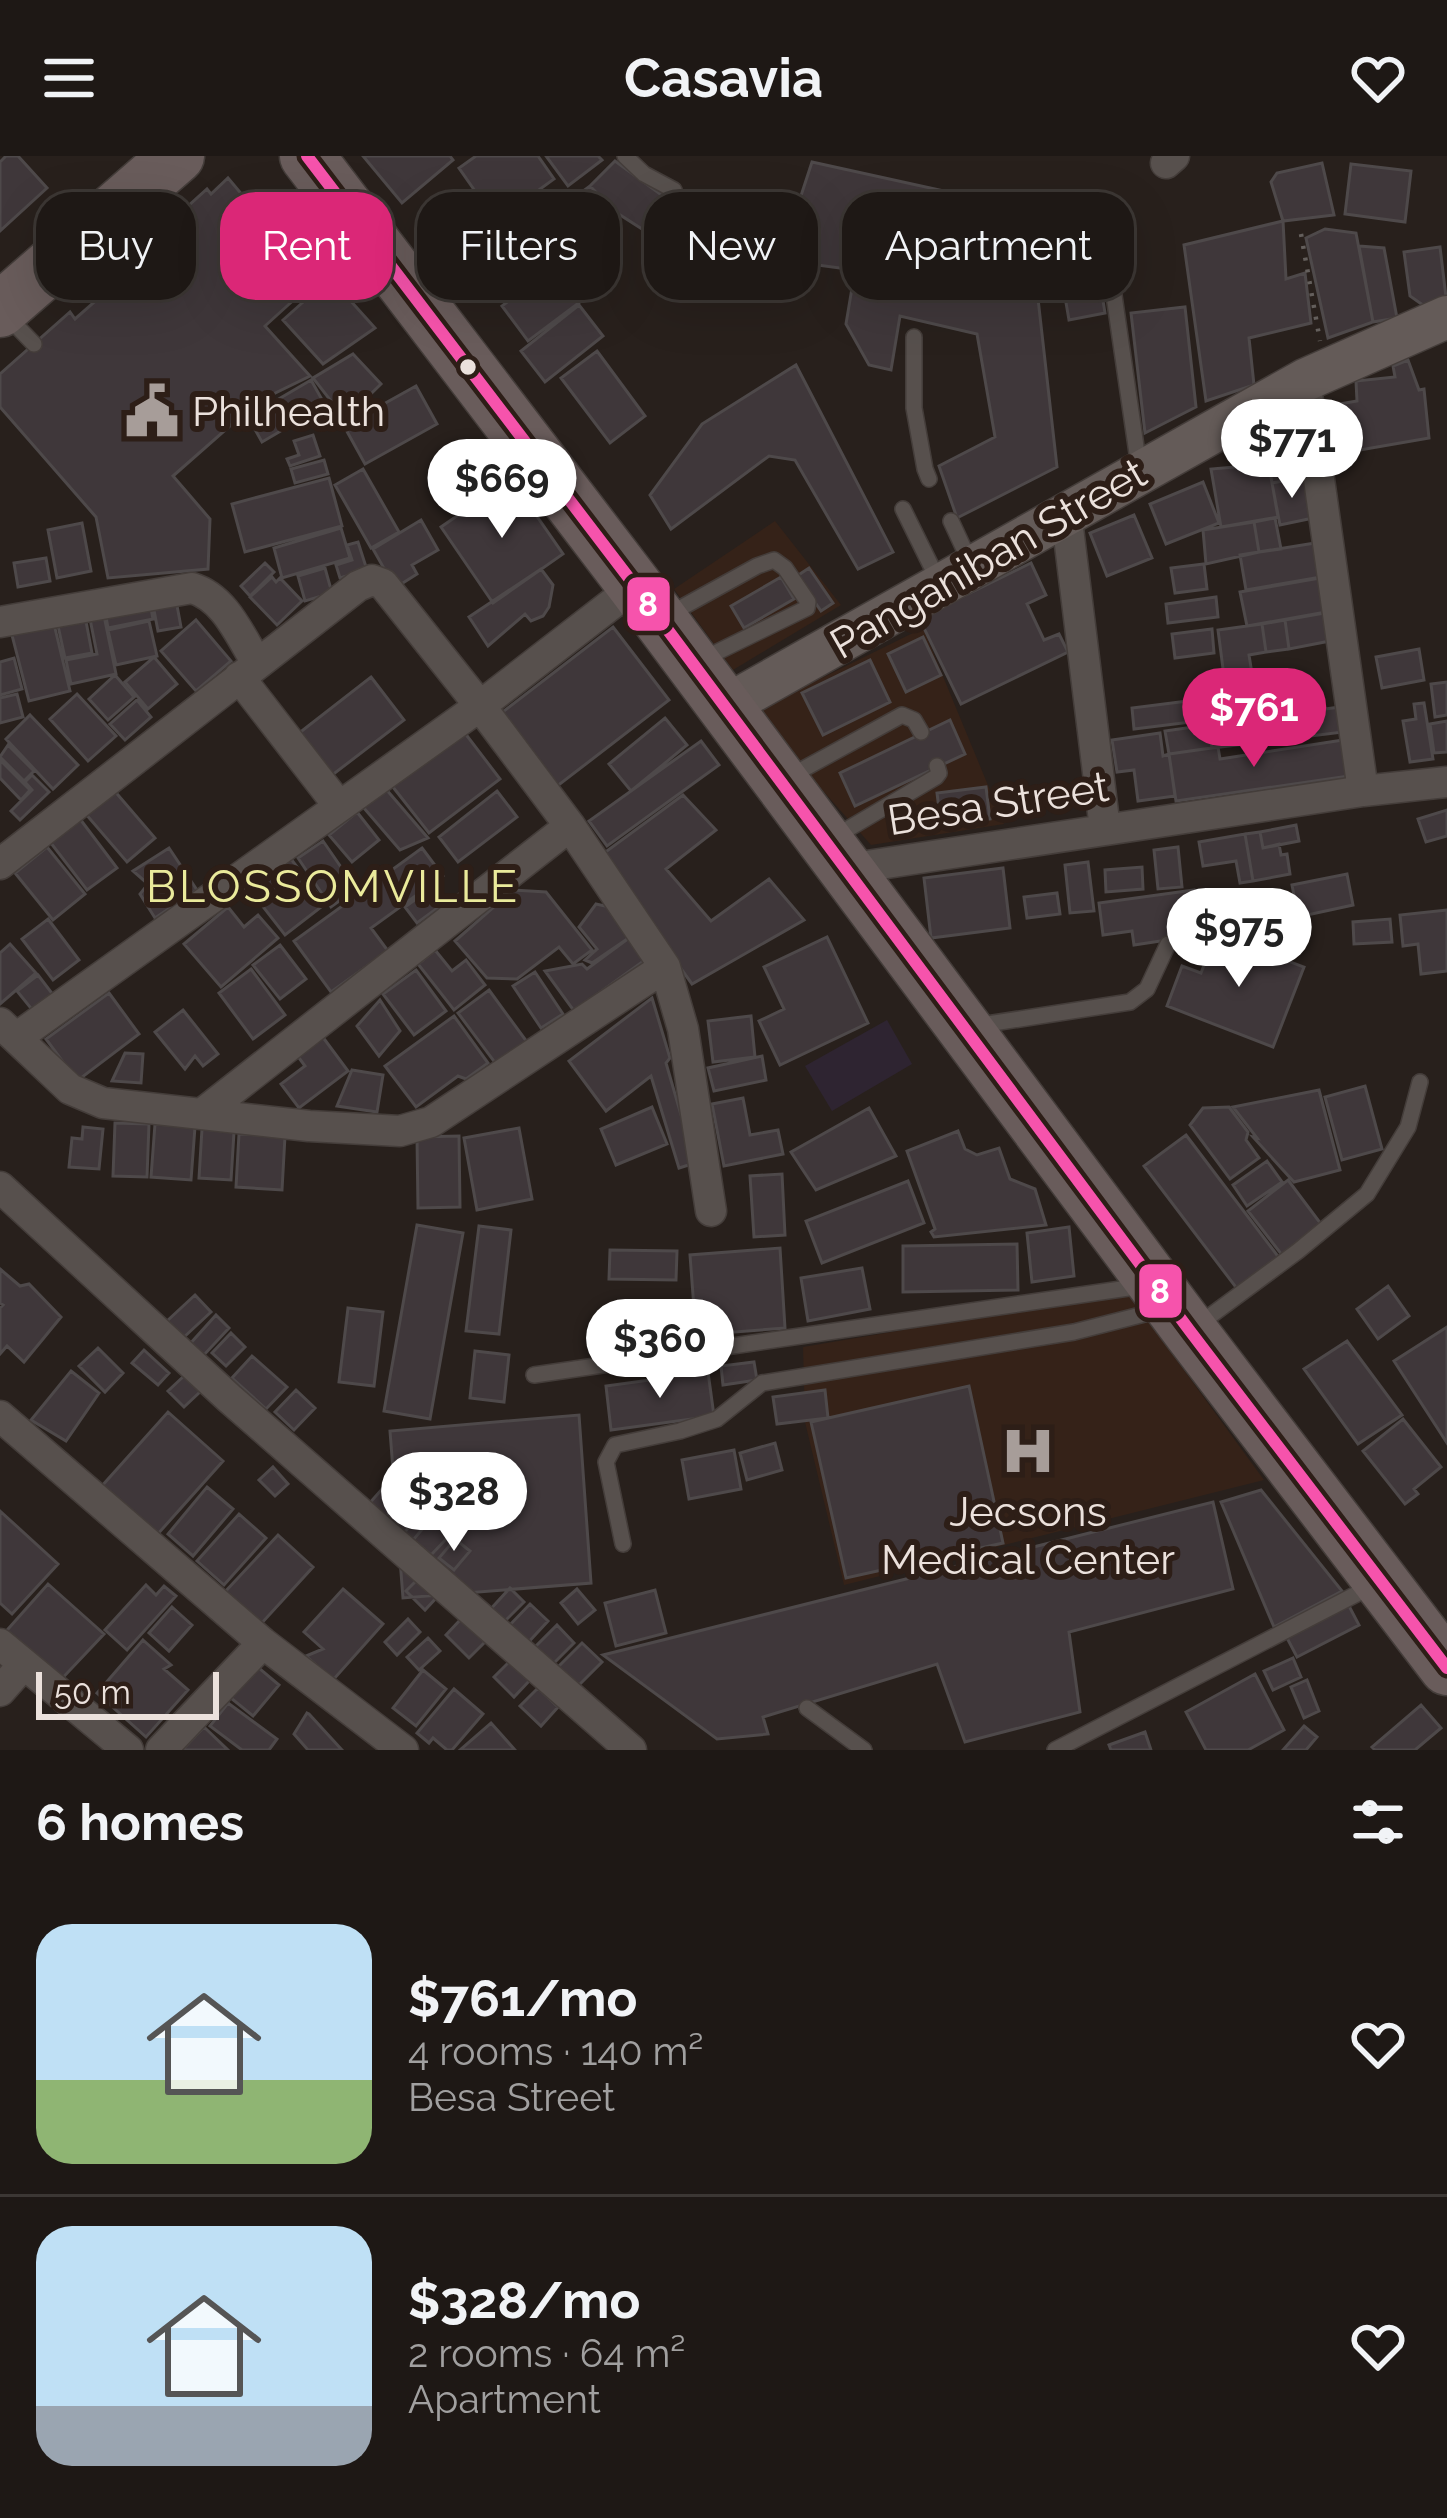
<!DOCTYPE html>
<meta charset="utf-8">
<style>
body{margin:0;font-family:Raleway,sans-serif;background:#2b2522;color:#f1f3f6;height:100vh;display:flex;flex-direction:column;font-size:45px;white-space:nowrap}
*{box-sizing:border-box;margin:0}
p{font-size:39px;color:#a1a0a0}
.icon{flex:none;width:66px;height:66px;fill:none;stroke:currentColor;stroke-width:2;stroke-linecap:round;stroke-linejoin:round}
.map{position:relative;height:1594px;overflow:hidden}
.side{display:flex;flex-direction:column;background:#1e1815;flex:1}
.side>*{flex:none}
.top-card{position:absolute;left:36px;top:36px;width:1377px;height:108px;display:flex;gap:24px}
.scale{position:absolute;left:36px;bottom:30px;width:183px;box-sizing:border-box;padding-left:12px;border:6px solid #ebe1dc;border-top:0;font-size:33px;line-height:42px;white-space:nowrap;color:#ebe1dc;-webkit-text-stroke:9px #2d1e17;paint-order:stroke}
.price{position:absolute;translate:-50% -102px;padding:0 27px;border-radius:42px;background:#fff;color:#222;font-size:39px;line-height:78px;filter:drop-shadow(0 3px 6px #0008)}
.price::after{content:'';position:absolute;left:50%;top:72px;width:36px;height:27px;margin-left:-18px;background:inherit;clip-path:polygon(0 0,100% 0,50% 100%)}
.price.active{background:#db2777;color:#fff}
ul{padding:0;list-style:none}
li{display:flex;align-items:center;gap:36px;height:300px;padding:0 36px}
li+li{border-top:3px solid #3c3734}
li span{display:grid;place-items:center;flex:none;width:336px;height:240px;border-radius:36px;color:#555}
li>.icon{margin-inline-start:auto}
span .icon{width:144px;height:144px;fill:#fffc;stroke-width:1}
li b{font-size:51px}
h2{display:flex;justify-content:space-between;align-items:center;height:144px;padding:0 36px;font-size:51px}
.pill{padding:0 42px;border-radius:36px;background:#1e1815;box-shadow:0 12px 48px #0002,0 0 0 3px #3c3734;font-size:42px;line-height:108px}
.pill.active{background:#db2777;color:#fff}
header{display:flex;justify-content:space-between;align-items:center;height:156px;padding:0 36px;background:#1e1815;font-size:54px;font-weight:700}
.map>svg:first-child{display:block}
</style>
<header><svg class="icon" aria-label="menu" viewBox="0 0 24 24"><path d="M4 6h16M4 12h16M4 18h16"/></svg>Casavia<svg class="icon" aria-label="heart" viewBox="0 0 24 24"><path d="M12 20l-8-8c-3-5 5-10 8-4 3-6 11-1 8 4z"/></svg></header>
<div class="map">
<svg width="1447" height="1594" viewBox="0 0 1447 1594">
<rect width="100%" height="100%" fill="#28201c"/>
<path fill="#352218" d="M775 365 841 449 733 514 674 433Z
M923 472 1004 668 871 689 753 556Z
M1127 1136 1264 1324 844 1429 805 1266 803 1191Z"/>
<path fill="#2e2431" d="M887 864 912 908 832 955 805 910Z"/>
<path fill="#3f373a" stroke="#4e494a" stroke-width="3" d="M6 0H18L47 32 0 75V6Z
M363 0H450L453 4 402 47Z
M476 0H538L554 23 496 65 459 12Z
M546 0H598L602 4 568 30Z
M615 5 678 51 656 82 614 55 590 30Z
M812 6 1017 51 1035 116 1057 311 957 362 939 310 995 281 977 178 900 160 891 214 869 209 846 168 855 114 780 104Z
M1322 7 1334 59 1283 65 1271 26 1277 17Z
M1351 8 1411 15 1405 66 1345 58Z
M228 22 260 60 278 43 309 78 303 83 330 111 265 170 310 220 257 246 173 320 210 363 208 413 108 422 96 361 0 251V218L70 156 75 163 99 142 93 136 207 33 211 38Z
M590 30 614 55 501 141 479 112Z
M1283 65 1286 123 1305 117 1311 167 1249 182 1254 229 1206 245 1184 89Z
M1325 73 1356 77 1373 166 1328 182 1306 82Z
M1359 90 1384 92 1397 162 1373 166Z
M1440 91 1446 141 1427 152 1410 140 1404 96Z
M573 96 600 131 528 185 502 150Z
M1096 101 1105 157 1069 164 1059 106Z
M330 122 375 172 323 208 283 164Z
M579 149 603 180 545 226 521 195Z
M1185 151 1196 251 1145 277 1131 157Z
M597 195 645 260 610 287 561 222Z
M353 198 381 228 345 263 313 222Z
M1408 204 1419 234 1424 233 1429 282 1331 299 1322 251 1357 245 1356 225 1395 221 1393 210Z
M796 209 893 396 858 413 795 304 769 300 671 373 650 339 702 268Z
M311 224 325 249 262 286 248 261Z
M416 230 437 268 365 308 344 270Z
M1300 276 1305 321 1272 327 1268 304 1246 310 1241 293Z
M313 279 320 300 290 310 287 303 299 299 294 285Z
M324 304 328 318 295 327 291 313Z
M1268 304 1278 361 1221 371 1211 313 1246 310Z
M363 313 399 376 371 392 335 329Z
M1305 321 1313 362 1280 369 1272 327Z
M329 322 342 370 245 396 232 348Z
M511 323 563 398 493 447 441 371Z
M1203 326 1219 367 1166 388 1150 348Z
M1134 359 1152 402 1107 420 1090 377Z
M1275 362 1281 393 1259 396 1254 366Z
M421 364 438 394 412 409 417 418 395 432 373 393Z
M1254 366 1259 396 1206 408 1203 374Z
M82 367 91 415 57 422 48 374Z
M341 372 350 402 282 422 274 392Z
M358 386 367 414 340 422 336 409 352 404 347 389Z
M1315 387 1321 421 1246 434 1240 399Z
M46 402 50 425 18 431 14 407Z
M265 407 274 416 250 440 241 430Z
M1031 407 1046 439 1027 448 1044 484 1059 478 1068 496 961 548 919 462Z
M1204 408 1207 433 1175 437 1171 412Z
M325 412 332 437 305 445 298 420Z
M809 412 833 447 821 455 797 420Z
M541 413 553 429 549 451 543 460 531 465 525 458 488 490 469 461Z
M272 421 276 426 280 422 302 445 277 469 250 441Z
M781 421 794 443 744 472 731 450Z
M1320 422 1326 456 1247 470 1240 436Z
M1216 441 1218 461 1168 467 1166 448Z
M176 444 181 471 158 475 153 449Z
M150 447 153 463 108 472 105 455Z
M103 455 116 518 71 528 66 504 97 498 89 458Z
M1330 456 1335 484 1289 493 1285 464Z
M85 460 92 497 65 502 57 465Z
M196 464 231 505 196 535 161 495Z
M1285 464 1289 493 1266 496 1262 468Z
M149 465 157 500 116 509 108 474Z
M54 468 70 535 29 545 12 479Z
M1262 468 1266 496 1249 499 1253 524 1225 528 1218 474Z
M613 471 669 544 556 631 500 558Z
M1212 473 1214 497 1175 502 1172 478Z
M923 481 941 519 906 536 888 498Z
M1419 493 1424 524 1382 532 1376 501Z
M154 501 177 528 148 553 125 526Z
M14 502 22 533 0 539V506Z
M870 504 890 546 823 579 802 537Z
M115 519 134 541 108 564 89 543Z
M371 521 404 564 327 623 294 581Z
M1289 522 1294 556 1208 569 1203 535Z
M1447 526V559L1435 561 1431 528Z
M17 538 23 561 0 567V542Z
M77 538 116 580 88 605 50 563Z
M137 544 151 561 125 584 110 568Z
M1196 544 1199 565 1134 573 1132 552Z
M1424 547 1433 603 1410 606 1403 565 1416 563 1414 548Z
M1340 551 1343 576 1212 592 1208 569Z
M30 559 78 609 53 633 6 583Z
M665 562 687 589 631 635 609 608Z
M950 564 965 598 855 650 840 617Z
M1447 565V596L1434 597 1430 568Z
M1208 569 1212 592 1169 598 1165 575Z
M461 572 500 623 429 677 389 626Z
M1160 577 1163 600 1169 598 1175 640 1138 645 1134 614 1117 616 1112 584Z
M1343 584 1349 620 1176 645 1169 598 1218 591 1220 603Z
M701 585 719 609 607 690 589 665Z
M8 589 34 615 24 625 0 601Z
M0 604 30 634 21 644 0 622Z
M32 619 49 636 20 664 11 655 32 634 25 626Z
M986 631 990 663 941 669 937 637Z
M112 632 155 682 127 706 84 656Z
M385 632 428 682 400 694 363 651Z
M497 635 517 661 458 706 439 681Z
M683 639 716 674 666 713 711 765 769 723 804 764 692 828 600 700Z
M1447 654V680L1426 686 1418 663Z
M357 656 379 684 352 706 329 679Z
M77 659 117 712 87 734 47 682Z
M1296 669 1299 685 1263 692 1260 676Z
M1260 676 1263 692 1279 688 1281 699 1287 698 1290 718 1253 725 1245 678Z
M1245 678 1253 725 1240 727 1236 705 1203 710 1199 686Z
M323 685 356 733 331 751 298 702Z
M47 691 85 738 53 764 15 717Z
M1178 691 1182 731 1158 733 1154 694Z
M169 692 197 734 155 762 140 738 148 728 133 715Z
M422 692 443 720 371 772 388 795 331 836 294 785Z
M291 703 325 748 285 779 250 734Z
M1088 706 1094 755 1070 757 1065 709Z
M1142 711 1143 733 1106 736 1105 714Z
M1003 712 1010 772 931 782 924 722Z
M1347 718 1353 749 1298 761 1292 729Z
M435 729 447 745 417 767 405 751Z
M513 734 546 736 592 794 573 808 559 791 517 823 487 822 455 785Z
M1194 734 1198 765 1186 766 1187 781 1134 789 1132 775 1103 779 1099 747Z
M1057 737 1060 758 1027 762 1024 741Z
M596 748 614 752 633 779 592 807 585 804 597 793 579 771Z
M228 751 244 771 258 759 278 782 221 831 184 788Z
M1447 754V815L1421 818 1418 788 1403 790 1400 759Z
M48 763 79 804 53 824 22 783Z
M1390 763 1392 786 1354 788 1353 766Z
M1216 778 1304 811 1273 891 1167 850 1182 810 1201 817Z
M827 781 868 867 780 909 759 865 784 853 764 811Z
M629 782 645 804 574 855 545 815 582 808 587 813Z
M10 788 36 817 0 848V797Z
M280 789 306 823 280 843 253 809Z
M435 794 452 815 466 804 485 829 454 854 418 808Z
M251 813 285 859 253 883 219 837Z
M416 814 446 855 414 879 383 838Z
M535 816 563 858 541 872 513 830Z
M38 819 54 840 34 856 17 835Z
M489 834 527 886 496 908 458 857Z
M109 837 139 878 77 925 46 883Z
M652 842 670 902 666 907 695 1007 679 1012 651 920 606 955 569 905Z
M380 844 400 875 379 900 357 870Z
M183 854 218 898 203 910 195 900 185 913 155 876Z
M454 860 488 907 466 923 458 920 416 951 385 910Z
M751 860 755 901 713 906 708 865Z
M319 876 348 915 299 952 281 928 305 910 294 895Z
M125 897 143 898 141 927 112 925Z
M762 900 766 924 714 935 708 912Z
M352 914 383 919 377 956 337 950Z
M1365 930 1382 993 1342 1004 1325 941Z
M1319 934 1340 1014 1294 1026 1253 981 1257 982 1233 951Z
M743 942 750 979 778 974 783 998 724 1010 712 948Z
M652 951 667 988 616 1009 601 973Z
M1229 951 1248 976 1246 984 1259 1002 1230 1023 1190 969 1203 952Z
M869 952 896 1000 816 1034 791 996Z
M115 967 149 968 147 1021 113 1020Z
M155 968 195 971 191 1024 151 1021Z
M83 971 103 973 99 1013 69 1011 72 982 82 983Z
M519 972 532 1043 477 1054 464 982Z
M202 973 234 976 231 1024 199 1022Z
M958 975 965 993 977 999 999 992 1010 1023 1035 1033 1046 1069 934 1081 931 1076 935 1073 907 995Z
M239 978 285 980 282 1034 236 1031Z
M1186 979 1280 1103 1238 1134 1144 1010Z
M459 980 460 1051 418 1052 417 981Z
M1267 1005 1282 1026 1247 1050 1233 1029Z
M782 1018 785 1079 754 1081 750 1020Z
M1288 1024 1321 1068 1282 1099 1248 1055Z
M908 1025 924 1067 822 1107 806 1065Z
M417 1069 463 1077 430 1263 384 1255Z
M479 1070 511 1074 499 1178 466 1175Z
M1069 1071 1074 1120 1032 1126 1027 1077Z
M1017 1088 1018 1134 903 1136V1090Z
M780 1092 785 1172 696 1179 690 1099Z
M610 1094 677 1095 676 1124 609 1123Z
M862 1112 870 1153 808 1165 801 1122Z
M0 1113 20 1130 29 1128 61 1161 24 1206 7 1190 0 1198V1152L3 1149 0 1147Z
M1388 1130 1409 1160 1378 1183 1357 1153Z
M195 1139 211 1156 183 1182 167 1165Z
M348 1152 383 1156 374 1230 339 1226Z
M216 1159 229 1172 202 1201 189 1189Z
M1447 1171V1287L1394 1205Z
M231 1177 245 1191 226 1210 212 1197Z
M1347 1185 1402 1259 1358 1288 1304 1213Z
M98 1192 123 1217 105 1236 79 1210Z
M144 1194 169 1217 158 1229 132 1207Z
M475 1195 509 1199 504 1246 470 1242Z
M252 1200 287 1231 266 1253 232 1222Z
M754 1206 757 1224 723 1229 721 1210Z
M71 1215 99 1237 66 1285 31 1264Z
M708 1216 714 1260 611 1274 606 1230Z
M185 1219 201 1235 184 1251 168 1235Z
M969 1230 1003 1387 846 1422 811 1266Z
M296 1234 315 1252 294 1274 275 1256Z
M825 1234 828 1262 777 1268 773 1241Z
M168 1256 223 1305 156 1380 101 1331Z
M579 1259 591 1427 403 1442 390 1275Z
M1403 1263 1441 1311 1414 1333 1418 1338 1405 1348 1363 1295Z
M775 1287 782 1314 747 1324 740 1297Z
M734 1294 741 1333 689 1343 682 1304Z
M273 1311 288 1328 275 1340 259 1324Z
M391 1323 410 1334 383 1364 367 1350Z
M207 1331 233 1353 193 1400 168 1378Z
M1261 1334 1342 1435 1274 1471 1221 1346Z
M408 1340 424 1354 403 1378 387 1365Z
M1213 1346 1233 1433 1069 1476 1080 1556 965 1586 937 1508 763 1561 768 1578 717 1583 603 1499Z
M0 1355 58 1408 12 1458 0 1447Z
M239 1358 266 1382 224 1429 197 1405Z
M431 1363 450 1379 431 1399 413 1384Z
M278 1379 313 1411 260 1469 224 1437Z
M455 1383 470 1395 454 1414 439 1402Z
M419 1422 438 1440 425 1454 406 1435Z
M48 1428 104 1478 54 1531 1 1481Z
M146 1429 156 1439 164 1430 176 1440 127 1494 105 1474Z
M510 1432 524 1446 500 1470 487 1457Z
M343 1433 383 1468 333 1524 306 1500 323 1493 304 1476Z
M577 1433 595 1454 578 1468 561 1447Z
M655 1434 666 1477 616 1490 605 1447Z
M530 1448 548 1465 523 1492 505 1474Z
M1349 1450 1359 1469 1297 1501 1287 1482Z
M172 1451 192 1469 169 1495 149 1477Z
M462 1462 485 1486 469 1502 446 1479Z
M408 1463 420 1476 397 1499 385 1486Z
M557 1469 574 1487 551 1510 533 1493Z
M428 1482 440 1495 419 1514 407 1501Z
M143 1484 171 1509 164 1513 188 1534 146 1581 97 1537Z
M582 1487 602 1506 576 1532 556 1513Z
M1293 1502 1301 1521 1273 1534 1264 1515Z
M512 1503 531 1523 514 1541 494 1521Z
M253 1507 279 1529 253 1560 226 1538Z
M423 1514 446 1533 416 1570 393 1552Z
M1255 1518 1284 1574 1248 1594H1206L1186 1556Z
M1307 1524 1319 1555 1304 1562 1291 1531Z
M538 1532 558 1551 541 1570 520 1550Z
M454 1533 483 1558 452 1594H447L433 1582 429 1587 417 1577Z
M228 1547 277 1583 269 1594H242L210 1570Z
M1421 1549 1441 1572 1415 1594H1375L1372 1591Z
M307 1557 309 1558 342 1594H308L294 1578Z
M491 1567 515 1594H460Z
M1304 1570 1317 1581 1306 1594H1283Z
M204 1571 228 1594H182Z
M1145 1576 1151 1594H1111L1109 1589Z"/>
<g fill="none" stroke-linecap="round" stroke-linejoin="round">
<defs>
<path id="lane" d="M625 0 644 18 674 34
M322 103 353 75
M1110 112 1139 311
M419 131 543 42
M7 160 34 188
M914 181V252L925 313 929 323
M903 353 939 426
M951 365 970 406
M668 459 757 410 774 404 785 412 808 446 807 452 701 504
M787 622 902 559 914 564 921 576
M831 683 936 621 939 617 937 610
M974 870 1130 846 1147 833 1168 788
M1198 1169 1298 1095 1367 1038 1408 971 1420 926
M534 1219 1142 1130
M623 1388 606 1306 615 1289 680 1275 717 1263 762 1227 1074 1176 1164 1153
M807 1552 864 1594
M1055 1594 1372 1430"/>
<path id="street" d="M1166 7 1174 0
M1305 224 1363 635
M1066 356 1105 673
M0 466 192 432C225 442 239 478 257 507
M239 521 339 650
M0 708 358 430 372 424 383 428 480 550 570 670 665 811 683 873 711 1055
M847 713 1363 635 1447 626
M0 867 70 933 103 947 309 970 400 975 431 966 665 811
M16 882 480 550 635 430
M203 957 570 670
M0 1031 229 1242 631 1594
M0 1260 263 1487 403 1594
M0 1488 128 1594
M0 1535 24 1508
M161 1594 263 1487"/>
<path id="secondary" d="M724 551 1305 224 1447 161"/>
<path id="highway" d="M307 0 635 430 1190 1175 1447 1512
M0 154 177 0"/>
</defs>
<use href="#lane" stroke="#443d3a" stroke-width="18"/>
<use href="#street" stroke="#443d3a" stroke-width="33"/>
<use href="#secondary" stroke="#443d3a" stroke-width="45"/>
<use href="#highway" stroke="#443d3a" stroke-width="57"/>
<path stroke="#645f5c" stroke-width="4.5" stroke-dasharray="3 9" stroke-linecap="butt" d="M1301 78 1320 185"/>
<use href="#lane" stroke="#57504d" stroke-width="15"/>
<use href="#street" stroke="#57504d" stroke-width="30"/>
<use href="#secondary" stroke="#645b58" stroke-width="42"/>
<use href="#highway" stroke="#695c5b" stroke-width="54"/>
<defs>
<path id="bus-1" d="M307 0 635 430 1190 1175 1447 1512"/>
</defs>
<use href="#bus-1" stroke="#2d1e17" stroke-width="21"/>
<use href="#bus-1" stroke="#f653ac" stroke-width="12"/>
</g>
<defs>
<symbol id="civic-bare" viewBox="-9 -9 18 18"><path d="M-.6-6.5H3V-4.5H.6V-3L4-1V1h2V6H-6V1h2V-1L-.6-3ZM-1.2 2.5V6h2.4V2.5Z" fill="#a79d99" stroke="#2d1e17" stroke-width="2.5" paint-order="stroke"/></symbol>
<symbol id="hospital-bare" viewBox="-9 -9 18 18"><path d="M-5-5h3v3.5h4V-5h3V5h-3V1.5h-4V5h-3Z" fill="#a79d99" stroke="#2d1e17" stroke-width="2.5" paint-order="stroke"/></symbol>
</defs>
<g fill-rule="evenodd">
<use href="#civic-bare" x="114" y="217" width="76" height="76"/>
<use href="#hospital-bare" x="990" y="1257" width="76" height="76"/>
</g>
<circle fill="#ebe1dc" stroke="#2d1e17" stroke-width="4.5" cx="468" cy="211" r="10"/>
<g text-anchor="middle" stroke-width="12" stroke-linejoin="round" paint-order="stroke">
<g font-size="42" fill="#ebe1dc" stroke="#2d1e17" text-anchor="start">
<text x="192" y="270">Philhealth</text>
<text x="1028" y="1370" text-anchor="middle">Jecsons<tspan x="1028" dy="48">Medical Center</tspan></text>
</g>
<g font-size="42" fill="#ebe1dc" stroke="#2d1e17">
<text transform="translate(988 402) rotate(-30)" y="15">Panganiban Street</text>
<text transform="translate(998 647) rotate(-9)" y="15">Besa Street</text>
</g>
<g font-size="45" letter-spacing="3" fill="#eaea9b" stroke="#2d1e17">
<text x="333" y="746">BLOSSOMVILLE</text>
</g>
</g>
<g stroke="#2d1e17" stroke-width="4.5">
<rect x="625" y="419" width="47" height="58" rx="12" fill="#f653ac"/>
<rect x="1137" y="1106" width="47" height="58" rx="12" fill="#f653ac"/>
</g>
<g font-size="33" text-anchor="middle" font-weight="bold" fill="#fff">
<text x="648" y="460">8</text>
<text x="1160" y="1147">8</text>
</g>
</svg>
<div class="scale">50 m</div>
<b class="price" style="left:1292px;top:345px">$771</b>
<b class="price" style="left:502px;top:385px">$669</b>
<b class="price active" style="left:1254px;top:614px">$761</b>
<b class="price" style="left:1239px;top:834px">$975</b>
<b class="price" style="left:660px;top:1245px">$360</b>
<b class="price" style="left:454px;top:1398px">$328</b>
<div class="top-card">
<a class="pill">Buy</a>
<a class="pill active">Rent</a>
<a class="pill">Filters</a>
<a class="pill">New</a>
<a class="pill">Apartment</a>
</div>
</div>
<section class="side">
<h2>6 homes<svg class="icon" aria-label="filters" viewBox="0 0 24 24"><path d="M4 7h16M4 17h16"/><circle cx="9" cy="7" r="2"/><circle cx="15" cy="17" r="2"/></svg></h2>
<ul>
<li><span style="background:linear-gradient(#bfe0f5 65%,#8fb573 0)"><svg class="icon" aria-label="home" viewBox="0 0 24 24"><path d="M3 11l9-7 9 7M6 9v11h12V9"/></svg></span><div><b>$761/mo</b><p>4 rooms · 140 m²</p><p>Besa Street</p></div><svg class="icon" aria-label="heart" viewBox="0 0 24 24"><path d="M12 20l-8-8c-3-5 5-10 8-4 3-6 11-1 8 4z"/></svg></li>
<li><span style="background:linear-gradient(#bfe0f5 75%,#9aa5b1 0)"><svg class="icon" aria-label="home" viewBox="0 0 24 24"><path d="M3 11l9-7 9 7M6 9v11h12V9"/></svg></span><div><b>$328/mo</b><p>2 rooms · 64 m²</p><p>Apartment</p></div><svg class="icon" aria-label="heart" viewBox="0 0 24 24"><path d="M12 20l-8-8c-3-5 5-10 8-4 3-6 11-1 8 4z"/></svg></li>
</ul>
</section>
